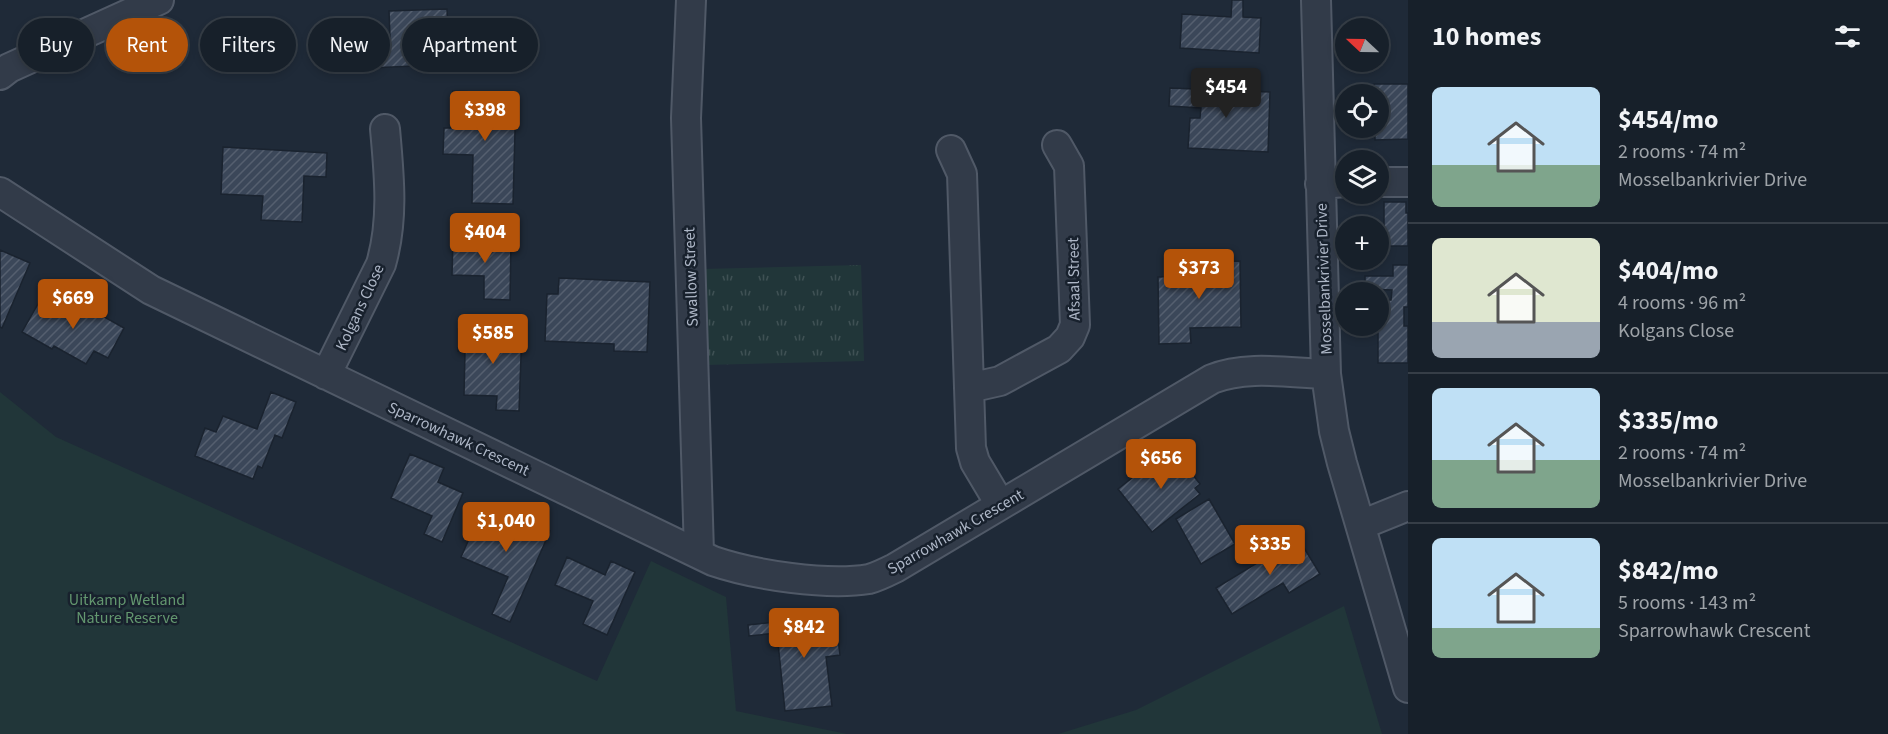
<!DOCTYPE html>
<meta charset="utf-8">
<style>
body{margin:0;font-family:"Source Sans 3",sans-serif;background:#242d36;color:#f1f3f6;height:100vh;display:flex;flex-direction:column;font-size:22px;white-space:nowrap}
*{box-sizing:border-box;margin:0}
p{font-size:20px;color:#9ea3a8}
.icon{flex:none;width:33px;height:33px;fill:none;stroke:currentColor;stroke-width:2;stroke-linecap:round;stroke-linejoin:round}
.map{position:relative;flex:1;overflow:hidden}
.panel{display:flex;flex-direction:column;background:#17202a;width:480px}
.panel>*{flex:none}
.guide{position:absolute;left:18px;top:18px;width:570px;height:54px;display:flex;gap:12px}
.needle{width:39px;rotate:292deg}
.fabs{position:absolute;left:1335px;top:18px;display:grid;gap:12px}
.fabs a{display:grid;place-items:center;width:54px;height:54px;border-radius:50%;background:#17202a;box-shadow:0 3px 9px #0003,0 0 0 2px #363e47;font-size:30px}
.price{position:absolute;translate:-50% -51px;padding:0 14px;border-radius:6px;background:#b45309;color:#fff;font-size:20px;line-height:39px;filter:drop-shadow(0 2px 3px #0008)}
.price::after{content:'';position:absolute;left:50%;top:36px;width:18px;height:14px;margin-left:-9px;background:inherit;clip-path:polygon(0 0,100% 0,50% 100%)}
.price.on{background:#222;color:#fff}
ul{padding:0;list-style:none}
li{display:flex;align-items:center;gap:18px;height:150px;padding:0 24px}
li+li{border-top:2px solid #363e47}
li span{display:grid;place-items:center;flex:none;width:168px;height:120px;border-radius:9px;color:#555}
li>.icon{margin-inline-start:auto}
span .icon{width:72px;height:72px;fill:#fffc;stroke-width:1}
li b{font-size:26px}
h2{display:flex;justify-content:space-between;align-items:center;height:72px;padding:0 24px;font-size:26px}
.chip{padding:0 21px;border-radius:27px;background:#17202a;box-shadow:0 3px 9px #0003,0 0 0 2px #363e47;font-size:21px;line-height:54px}
.chip.on{background:#b45309;color:#fff}
main{display:flex;flex:1;min-height:0}
.map>svg:first-child{display:block}
</style>
<main>
<div class="map">
<svg width="1408" height="734" viewBox="0 0 1408 734">
<defs>
<pattern id="grass-tufts" width="24" height="20" patternUnits="userSpaceOnUse" patternTransform="scale(1.5)"><rect width="24" height="20" fill="#213639"/><path d="M3 7l-1-3M5 7V3M7 7l1-3M15 17l-1-3M17 17v-4M19 17l1-3" fill="none" stroke="#3f5154"/></pattern>
<pattern id="building-hatch" width="6" height="6" patternUnits="userSpaceOnUse" patternTransform="scale(1.5)"><rect width="6" height="6" fill="#3b4759"/><path d="M-1 1l2-2M0 6l6-6M5 7l2-2" fill="none" stroke="#555f6f"/></pattern>
</defs>
<rect width="100%" height="100%" fill="#1f2a38"/>
<path fill="url(#grass-tufts)" d="M861 265 864 361 705 365 703 269Z"/>
<path fill="#213639" d="M0 392 56 437 597 681 651 561 726 597 736 711 847 734H0Z
M1344 606 1382 734H1058L1136 710Z"/>
<path fill="url(#building-hatch)" stroke="#1a232f" stroke-width="1.5" d="M1232 0H1243V17L1261 18 1259 53 1180 48 1182 14 1231 17Z
M447 9 448 32 500 30 502 62 370 68 369 38 390 37 389 11Z
M1374 84H1408V139L1375 140V128H1378V94H1374Z
M1170 88 1270 92 1268 152 1188 148 1190 118H1200L1201 108 1169 106Z
M453 91 516 94 513 204 472 203 473 155 443 154 444 128H452Z
M223 147 327 153 326 177 304 176 302 222 261 220 263 196 221 194Z
M1384 202H1406V213H1408V246H1384Z
M453 239 511 240 510 300 484 299V276L452 275Z
M0 250 30 263 2 328 0 327Z
M1240 261 1241 327 1190 328 1191 343 1159 344 1158 277 1181 276 1180 262Z
M1393 265H1408V307H1404V326H1408V363H1378V300H1391L1392 290 1365 289V276H1393Z
M559 278 650 282 647 352 614 351V344L545 341 547 294H558Z
M42 297 65 310 70 301 90 313 92 310 124 328 108 358 94 351 86 364 54 346 52 349 22 332Z
M458 329 522 330 519 411 496 410 497 396 464 395 465 352 458 351Z
M271 392 296 402 282 438 275 435 262 468 258 466 253 479 195 456 205 428 216 432 223 416 257 429Z
M1171 447 1200 484 1195 488 1200 494 1152 532 1118 489Z
M410 454 444 468 438 482 463 493 442 542 424 534 432 516 391 498Z
M1209 499 1235 544 1201 564 1176 519Z
M485 503 550 531 510 622 492 614 508 577 461 557Z
M1298 538 1320 574 1289 593 1283 583 1232 614 1216 588Z
M567 557 605 575 611 561 635 572 607 635 583 624 593 601 555 585Z
M835 615 840 655 826 657 832 706 785 711 777 633 749 636 748 625Z"/>
<g fill="none" stroke-linecap="round" stroke-linejoin="round">
<defs>
<path id="minor" d="M691 0 686 118 699 553
M1316 0 1326 374 1334 431 1342 463 1408 688
M0 75 9 68 159 0
M951 150 962 174 971 448 975 462 1000 504
M1378 182H1408
M1320 184 1346 182
M0 192 151 290 713 561C754 575 827 586 869 579 877 577 887 572 895 568L1212 379C1247 365 1289 373 1326 374
M326 375 381 264C394 219 389 174 385 129
M969 388 1000 381 1059 349 1070 337 1075 325 1069 166 1057 145
M1361 525 1408 506"/>
</defs>
<use href="#minor" stroke="#505967" stroke-width="32"/>
<use href="#minor" stroke="#323b49" stroke-width="28"/>
</g>
<g text-anchor="middle" stroke-width="5" stroke-linejoin="round" paint-order="stroke">
<g font-size="16" fill="#adb6c6" stroke="#18212d">
<text transform="translate(690 277) rotate(-92)" y="6">Swallow Street</text>
<text transform="translate(1073 279) rotate(-91)" y="6">Afsaal Street</text>
<text transform="translate(1323 279) rotate(-92)" y="6">Mosselbankrivier Drive</text>
<text transform="translate(359 307) rotate(-65)" y="6">Kolgans Close</text>
<text transform="translate(459 438) rotate(25)" y="6">Sparrowhawk Crescent</text>
<text transform="translate(955 531) rotate(-30)" y="6">Sparrowhawk Crescent</text>
</g>
<g font-size="16" fill="#63976f" stroke="#18212d">
<text x="127" y="605">Uitkamp Wetland<tspan x="127" dy="18">Nature Reserve</tspan></text>
</g>
</g>
</svg>
<div class="fabs">
<a><svg class="needle" viewBox="-14 -14 28 28"><path d="M0-13l5 13h-10z" fill="#e53935"/><path d="M0 13l5-13h-10z" fill="#9ea3a8"/></svg></a>
<a><svg class="icon" aria-label="locate" viewBox="0 0 24 24"><circle cx="12" cy="12" r="6"/><path d="M12 2v4M12 18v4M2 12h4M18 12h4"/></svg></a>
<a><svg class="icon" aria-label="layers" viewBox="0 0 24 24"><path d="M12 4l9 5-9 5-9-5zM3 14l9 5 9-5"/></svg></a>
<a>+</a>
<a>−</a>
</div>
<b class="price on" style="left:1226px;top:119px">$454</b>
<b class="price" style="left:485px;top:142px">$398</b>
<b class="price" style="left:485px;top:264px">$404</b>
<b class="price" style="left:1199px;top:300px">$373</b>
<b class="price" style="left:73px;top:330px">$669</b>
<b class="price" style="left:493px;top:365px">$585</b>
<b class="price" style="left:1161px;top:490px">$656</b>
<b class="price" style="left:506px;top:553px">$1,040</b>
<b class="price" style="left:1270px;top:576px">$335</b>
<b class="price" style="left:804px;top:659px">$842</b>
<div class="guide">
<a class="chip">Buy</a>
<a class="chip on">Rent</a>
<a class="chip">Filters</a>
<a class="chip">New</a>
<a class="chip">Apartment</a>
</div>
</div>
<section class="panel">
<h2>10 homes<svg class="icon" aria-label="filters" viewBox="0 0 24 24"><path d="M4 7h16M4 17h16"/><circle cx="9" cy="7" r="2"/><circle cx="15" cy="17" r="2"/></svg></h2>
<ul>
<li><span style="background:linear-gradient(#bfe0f5 65%,#7fa58c 0)"><svg class="icon" aria-label="home" viewBox="0 0 24 24"><path d="M3 11l9-7 9 7M6 9v11h12V9"/></svg></span><div><b>$454/mo</b><p>2 rooms · 74 m²</p><p>Mosselbankrivier Drive</p></div></li>
<li><span style="background:linear-gradient(#dfe7d0 70%,#9aa5b1 0)"><svg class="icon" aria-label="home" viewBox="0 0 24 24"><path d="M3 11l9-7 9 7M6 9v11h12V9"/></svg></span><div><b>$404/mo</b><p>4 rooms · 96 m²</p><p>Kolgans Close</p></div></li>
<li><span style="background:linear-gradient(#bfe0f5 60%,#7fa58c 0)"><svg class="icon" aria-label="home" viewBox="0 0 24 24"><path d="M3 11l9-7 9 7M6 9v11h12V9"/></svg></span><div><b>$335/mo</b><p>2 rooms · 74 m²</p><p>Mosselbankrivier Drive</p></div></li>
<li><span style="background:linear-gradient(#bfe0f5 75%,#7fa58c 0)"><svg class="icon" aria-label="home" viewBox="0 0 24 24"><path d="M3 11l9-7 9 7M6 9v11h12V9"/></svg></span><div><b>$842/mo</b><p>5 rooms · 143 m²</p><p>Sparrowhawk Crescent</p></div></li>
</ul>
</section>
</main>
